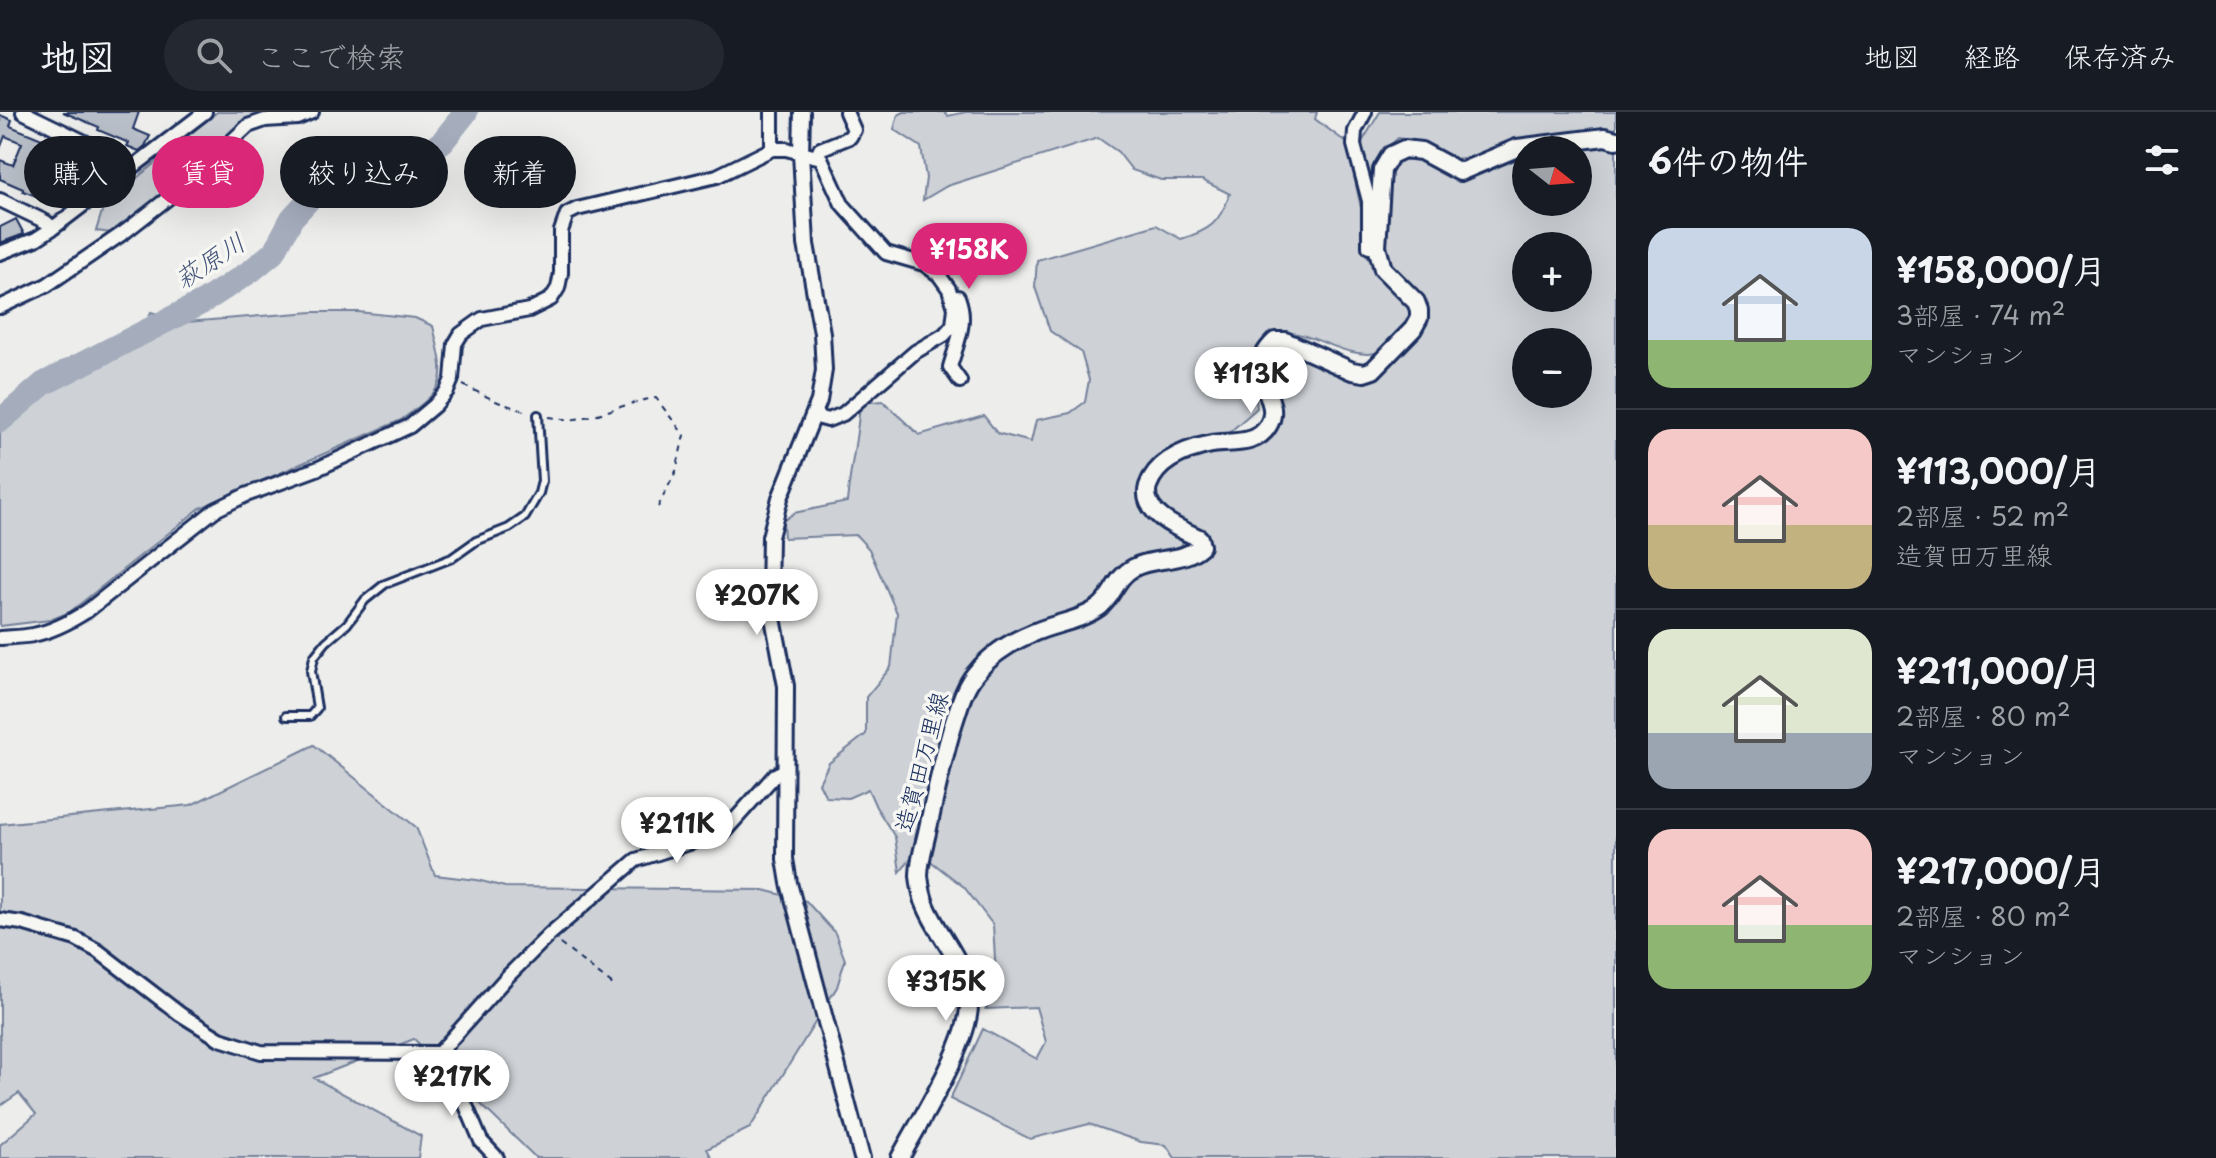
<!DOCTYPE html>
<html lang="ja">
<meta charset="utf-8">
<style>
body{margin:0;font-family:"Playpen Sans","Klee One",sans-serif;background:#242831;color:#f1f3f6;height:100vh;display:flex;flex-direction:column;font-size:30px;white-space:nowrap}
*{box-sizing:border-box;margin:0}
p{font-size:26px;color:#9ea1a6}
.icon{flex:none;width:44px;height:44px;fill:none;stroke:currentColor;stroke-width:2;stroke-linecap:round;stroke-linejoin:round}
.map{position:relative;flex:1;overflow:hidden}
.details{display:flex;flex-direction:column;background:#171b24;width:600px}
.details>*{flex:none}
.hud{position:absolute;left:24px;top:24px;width:760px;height:72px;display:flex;gap:16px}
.needle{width:52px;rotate:107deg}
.tools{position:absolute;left:1512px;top:24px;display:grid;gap:16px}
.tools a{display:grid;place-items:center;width:80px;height:80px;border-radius:50%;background:#171b24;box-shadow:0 8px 32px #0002;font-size:40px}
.price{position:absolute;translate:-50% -68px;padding:0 18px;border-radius:28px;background:#fff;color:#222;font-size:26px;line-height:52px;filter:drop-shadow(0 2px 4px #0008)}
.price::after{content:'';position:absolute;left:50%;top:48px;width:24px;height:18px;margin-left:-12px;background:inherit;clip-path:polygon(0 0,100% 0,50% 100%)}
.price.current{background:#db2777;color:#fff}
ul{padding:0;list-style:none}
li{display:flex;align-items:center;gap:24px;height:200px;padding:0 32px}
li+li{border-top:2px solid #363941}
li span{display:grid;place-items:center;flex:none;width:224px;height:160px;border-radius:24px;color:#555}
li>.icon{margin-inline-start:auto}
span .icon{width:96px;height:96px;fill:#fffc;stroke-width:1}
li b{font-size:34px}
h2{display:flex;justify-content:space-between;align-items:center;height:96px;padding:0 32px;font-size:34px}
.chip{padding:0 28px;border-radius:36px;background:#171b24;box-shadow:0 8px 32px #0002;font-size:28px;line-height:72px}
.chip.current{background:#db2777;color:#fff}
header{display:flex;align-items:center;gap:48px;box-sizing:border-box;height:112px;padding:0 40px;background:#171b24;border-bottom:2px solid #363941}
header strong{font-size:38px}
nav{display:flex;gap:44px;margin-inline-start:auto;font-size:28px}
.search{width:560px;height:72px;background:#242831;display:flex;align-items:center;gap:20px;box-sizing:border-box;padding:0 28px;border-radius:44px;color:#9ea1a6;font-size:30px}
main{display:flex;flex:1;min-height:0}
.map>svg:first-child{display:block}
</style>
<header>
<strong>地図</strong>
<div class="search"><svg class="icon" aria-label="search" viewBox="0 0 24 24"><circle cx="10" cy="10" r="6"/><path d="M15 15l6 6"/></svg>ここで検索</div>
<nav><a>地図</a><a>経路</a><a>保存済み</a></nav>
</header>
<main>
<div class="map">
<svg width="1616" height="1046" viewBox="0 0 1616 1046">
<rect width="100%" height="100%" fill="#edeeec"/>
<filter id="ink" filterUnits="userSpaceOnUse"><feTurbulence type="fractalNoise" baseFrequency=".0125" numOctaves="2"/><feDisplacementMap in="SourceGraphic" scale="16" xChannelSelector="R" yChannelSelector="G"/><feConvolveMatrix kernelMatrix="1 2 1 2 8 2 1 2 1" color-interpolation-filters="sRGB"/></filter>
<g filter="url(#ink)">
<path fill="#ced2d7" stroke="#74809a" stroke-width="2" fill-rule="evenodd" d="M217 0H303L251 8 161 87 111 121 96 119 104 93Z
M904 0H944L948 4 966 0H1317L1315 7 1347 31 1361 96 1363 137 1383 167 1413 197C1411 211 1405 217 1395 227 1390 232 1381 240 1375 241 1337 250 1280 191 1258 241 1256 245 1254 249 1253 253 1251 265 1256 283 1257 296L1223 326 1166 341 1149 360 1141 391 1156 409 1185 428 1178 437 1126 450 1093 492 1025 514 1001 528 976 550 958 573 916 740 900 760 895 725 876 695 868 677 848 686 826 685 819 671 829 651 866 622V585L891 555 897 501 869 437 856 423 784 426 783 409 794 401 847 390C850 357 858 324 860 291L883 289 919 323 984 304 997 321 1031 330 1036 308 1070 301 1085 290 1089 268 1081 240 1050 219 1035 175 1037 148 1156 113 1181 127C1211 118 1219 111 1230 82L1202 68H1161L1132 58 1118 40 1098 26 947 74 923 88 926 66 921 35 894 17 898 3Z
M1380 0H1616V23L1523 25 1471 45 1455 47 1424 31 1398 26 1387 36 1375 69 1366 60 1362 30Z
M1604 30 1616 33V1046H1175L1166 1033 1141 1030 1089 1012 1030 1027 950 987 983 917 1037 947 1046 930 1036 895 986 897 997 880 993 813 964 775 928 747 948 649 970 580 979 567 1009 538 1038 524 1073 515 1128 466 1206 436 1157 395 1151 387 1156 365 1173 351 1270 320 1265 262 1267 247 1277 234 1364 266 1423 208 1388 155 1382 135 1387 59 1395 47 1405 42 1419 44 1444 58 1526 40V90H1578V38H1546ZM1526 134H1578V186H1526ZM1526 230H1578V282H1526Z
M151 200 186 210 313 200H358L415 206 433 214C446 269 449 274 401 308L200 396 70 500 50 508 0 514V309L61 250 139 230Z
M314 633 416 715 435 763 477 768 505 775 764 778 806 789 835 821 845 848 837 875 750 1016 707 1037 712 1046H536L414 927 314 966 421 1024 418 1046H0V1033L36 1002 19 981 0 994V712L191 693Z"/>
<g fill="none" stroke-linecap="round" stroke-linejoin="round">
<path stroke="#a5acbc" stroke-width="24" d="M0 309 43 272 203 190 251 159 274 140 292 106 326 69 338 66 364 67 383 59 409 56 443 29 466 0"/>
</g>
<path fill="#b9bfc8" stroke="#1b2f5e" stroke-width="2" d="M63 0H139L133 17 150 24 145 34 139 39 127 34 129 31 98 18 99 15Z
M0 3 12 8 10 14 42 27 28 61 52 71 66 37 81 43 80 46 105 56 100 69 96 72 79 65 66 95 23 79V77L0 67V48L13 53 22 31 5 24 0 37Z
M16 107 24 122 0 131V115Z"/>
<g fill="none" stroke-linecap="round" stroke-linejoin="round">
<defs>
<path id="service" d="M286 604H310L317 596 311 559 314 545 326 530 347 512 365 488 385 472 452 446 476 429 509 416 525 405 539 381 542 369 538 303"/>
<path id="minor" d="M23 0 126 50 131 55
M1365 0 1355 19 1354 33 1369 89V135H1377
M772 37H786L821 46 842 92 886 141 924 152 939 163 949 177 955 196 953 213 944 223 915 240 843 302 828 308 813 304
M817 44 820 37 850 25 854 18 846 0
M0 88 46 110 53 116
M0 141 36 127 53 116 205 0
M958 185C968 210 957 230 950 255L960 269
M0 195 47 173 126 119 181 76 248 14 265 8 298 6 312 0
M0 526C11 525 22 525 33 523 53 519 70 510 87 499L215 398 246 383 319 356 410 314 435 293 447 279 452 267 455 232 461 222 482 207 529 198 551 187 558 176 561 161V119L567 102 577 97 717 64 772 37V0
M0 808 22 811 76 827 98 839 180 902 220 927 261 940 439 941 506 866 549 823 636 748 724 720 775 663 785 658
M439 941 453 963 481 1029 497 1046"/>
<path id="tertiary" d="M802 0 801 41 806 132 822 221 824 258 819 289 780 386 770 425 769 485 786 574 785 747 789 771 862 1046"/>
<path id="secondary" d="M900 1046C919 1010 970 930 969 892 969 854 940 827 926 794 922 785 920 773 919 764 919 749 925 731 928 716 936 680 943 645 954 610 960 592 964 575 976 561 992 541 1012 529 1035 520 1056 511 1079 509 1098 496 1112 487 1115 466 1133 456 1155 444 1181 452 1201 434L1199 426C1179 417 1140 401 1148 374 1157 348 1187 337 1212 332 1232 329 1256 334 1268 314 1286 285 1238 264 1275 229H1285L1352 259 1364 261 1373 258 1413 217 1419 206V198L1416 190 1383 157 1377 135 1382 58 1391 43 1404 37 1421 39 1460 60 1517 36 1605 25 1616 28"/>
</defs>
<use href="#service" stroke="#1b2f5e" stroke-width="12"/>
<use href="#minor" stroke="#1b2f5e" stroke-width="18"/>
<use href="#tertiary" stroke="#1b2f5e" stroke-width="20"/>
<use href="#secondary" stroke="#1b2f5e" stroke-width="22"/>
<path stroke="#1b2f5e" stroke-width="2" stroke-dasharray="6 6" stroke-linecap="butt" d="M463 273 498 290 527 300
M549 305C557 306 566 308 575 307 603 303 628 290 656 286L684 323 676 359 658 395
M560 832 613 873"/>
<use href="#service" stroke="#f6f6f2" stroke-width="6"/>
<use href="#minor" stroke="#f6f6f2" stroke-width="12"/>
<use href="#tertiary" stroke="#f6f6f2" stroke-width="14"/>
<use href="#secondary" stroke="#f6f6f2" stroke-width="16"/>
</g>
</g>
<g text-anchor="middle" stroke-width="7" stroke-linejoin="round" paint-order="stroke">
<g font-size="24" fill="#1b2f5e" stroke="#f6f6f2">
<text transform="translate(922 650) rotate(-75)" y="8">造賀田万里線</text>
</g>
<g font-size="26" font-style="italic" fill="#44547a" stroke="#f6f6f2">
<text transform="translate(210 149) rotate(-33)" y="9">萩原川</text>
</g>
</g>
</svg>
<div class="tools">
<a><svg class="needle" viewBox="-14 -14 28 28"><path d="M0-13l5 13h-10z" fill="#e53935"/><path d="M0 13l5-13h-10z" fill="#9ea1a6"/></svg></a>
<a>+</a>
<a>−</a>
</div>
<b class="price current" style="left:969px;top:179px">¥158K</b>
<b class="price" style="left:1251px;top:303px">¥113K</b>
<b class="price" style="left:757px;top:525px">¥207K</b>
<b class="price" style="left:677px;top:753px">¥211K</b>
<b class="price" style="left:946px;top:911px">¥315K</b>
<b class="price" style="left:452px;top:1006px">¥217K</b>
<div class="hud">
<a class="chip">購入</a>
<a class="chip current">賃貸</a>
<a class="chip">絞り込み</a>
<a class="chip">新着</a>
</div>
</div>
<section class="details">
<h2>6件の物件<svg class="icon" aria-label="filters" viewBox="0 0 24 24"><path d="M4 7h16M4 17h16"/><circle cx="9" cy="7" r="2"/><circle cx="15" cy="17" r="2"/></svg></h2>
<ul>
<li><span style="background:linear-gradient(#c9d6e8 70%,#8fb573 0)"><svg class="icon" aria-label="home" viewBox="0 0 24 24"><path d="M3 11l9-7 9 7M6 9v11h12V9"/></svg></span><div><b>¥158,000/月</b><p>3部屋 · 74 m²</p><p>マンション</p></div></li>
<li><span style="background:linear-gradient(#f6c9c9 60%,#c2b280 0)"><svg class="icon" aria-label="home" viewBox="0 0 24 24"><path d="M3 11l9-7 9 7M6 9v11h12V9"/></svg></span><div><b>¥113,000/月</b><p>2部屋 · 52 m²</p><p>造賀田万里線</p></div></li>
<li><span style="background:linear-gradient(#dfe7d0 65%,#9aa5b1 0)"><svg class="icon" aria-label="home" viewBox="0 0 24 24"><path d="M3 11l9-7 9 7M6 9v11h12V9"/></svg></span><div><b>¥211,000/月</b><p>2部屋 · 80 m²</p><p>マンション</p></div></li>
<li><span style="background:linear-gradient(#f6c9c9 60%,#8fb573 0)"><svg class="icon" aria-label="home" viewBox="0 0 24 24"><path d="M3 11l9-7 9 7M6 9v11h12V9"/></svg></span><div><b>¥217,000/月</b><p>2部屋 · 80 m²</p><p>マンション</p></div></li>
</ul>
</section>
</main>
